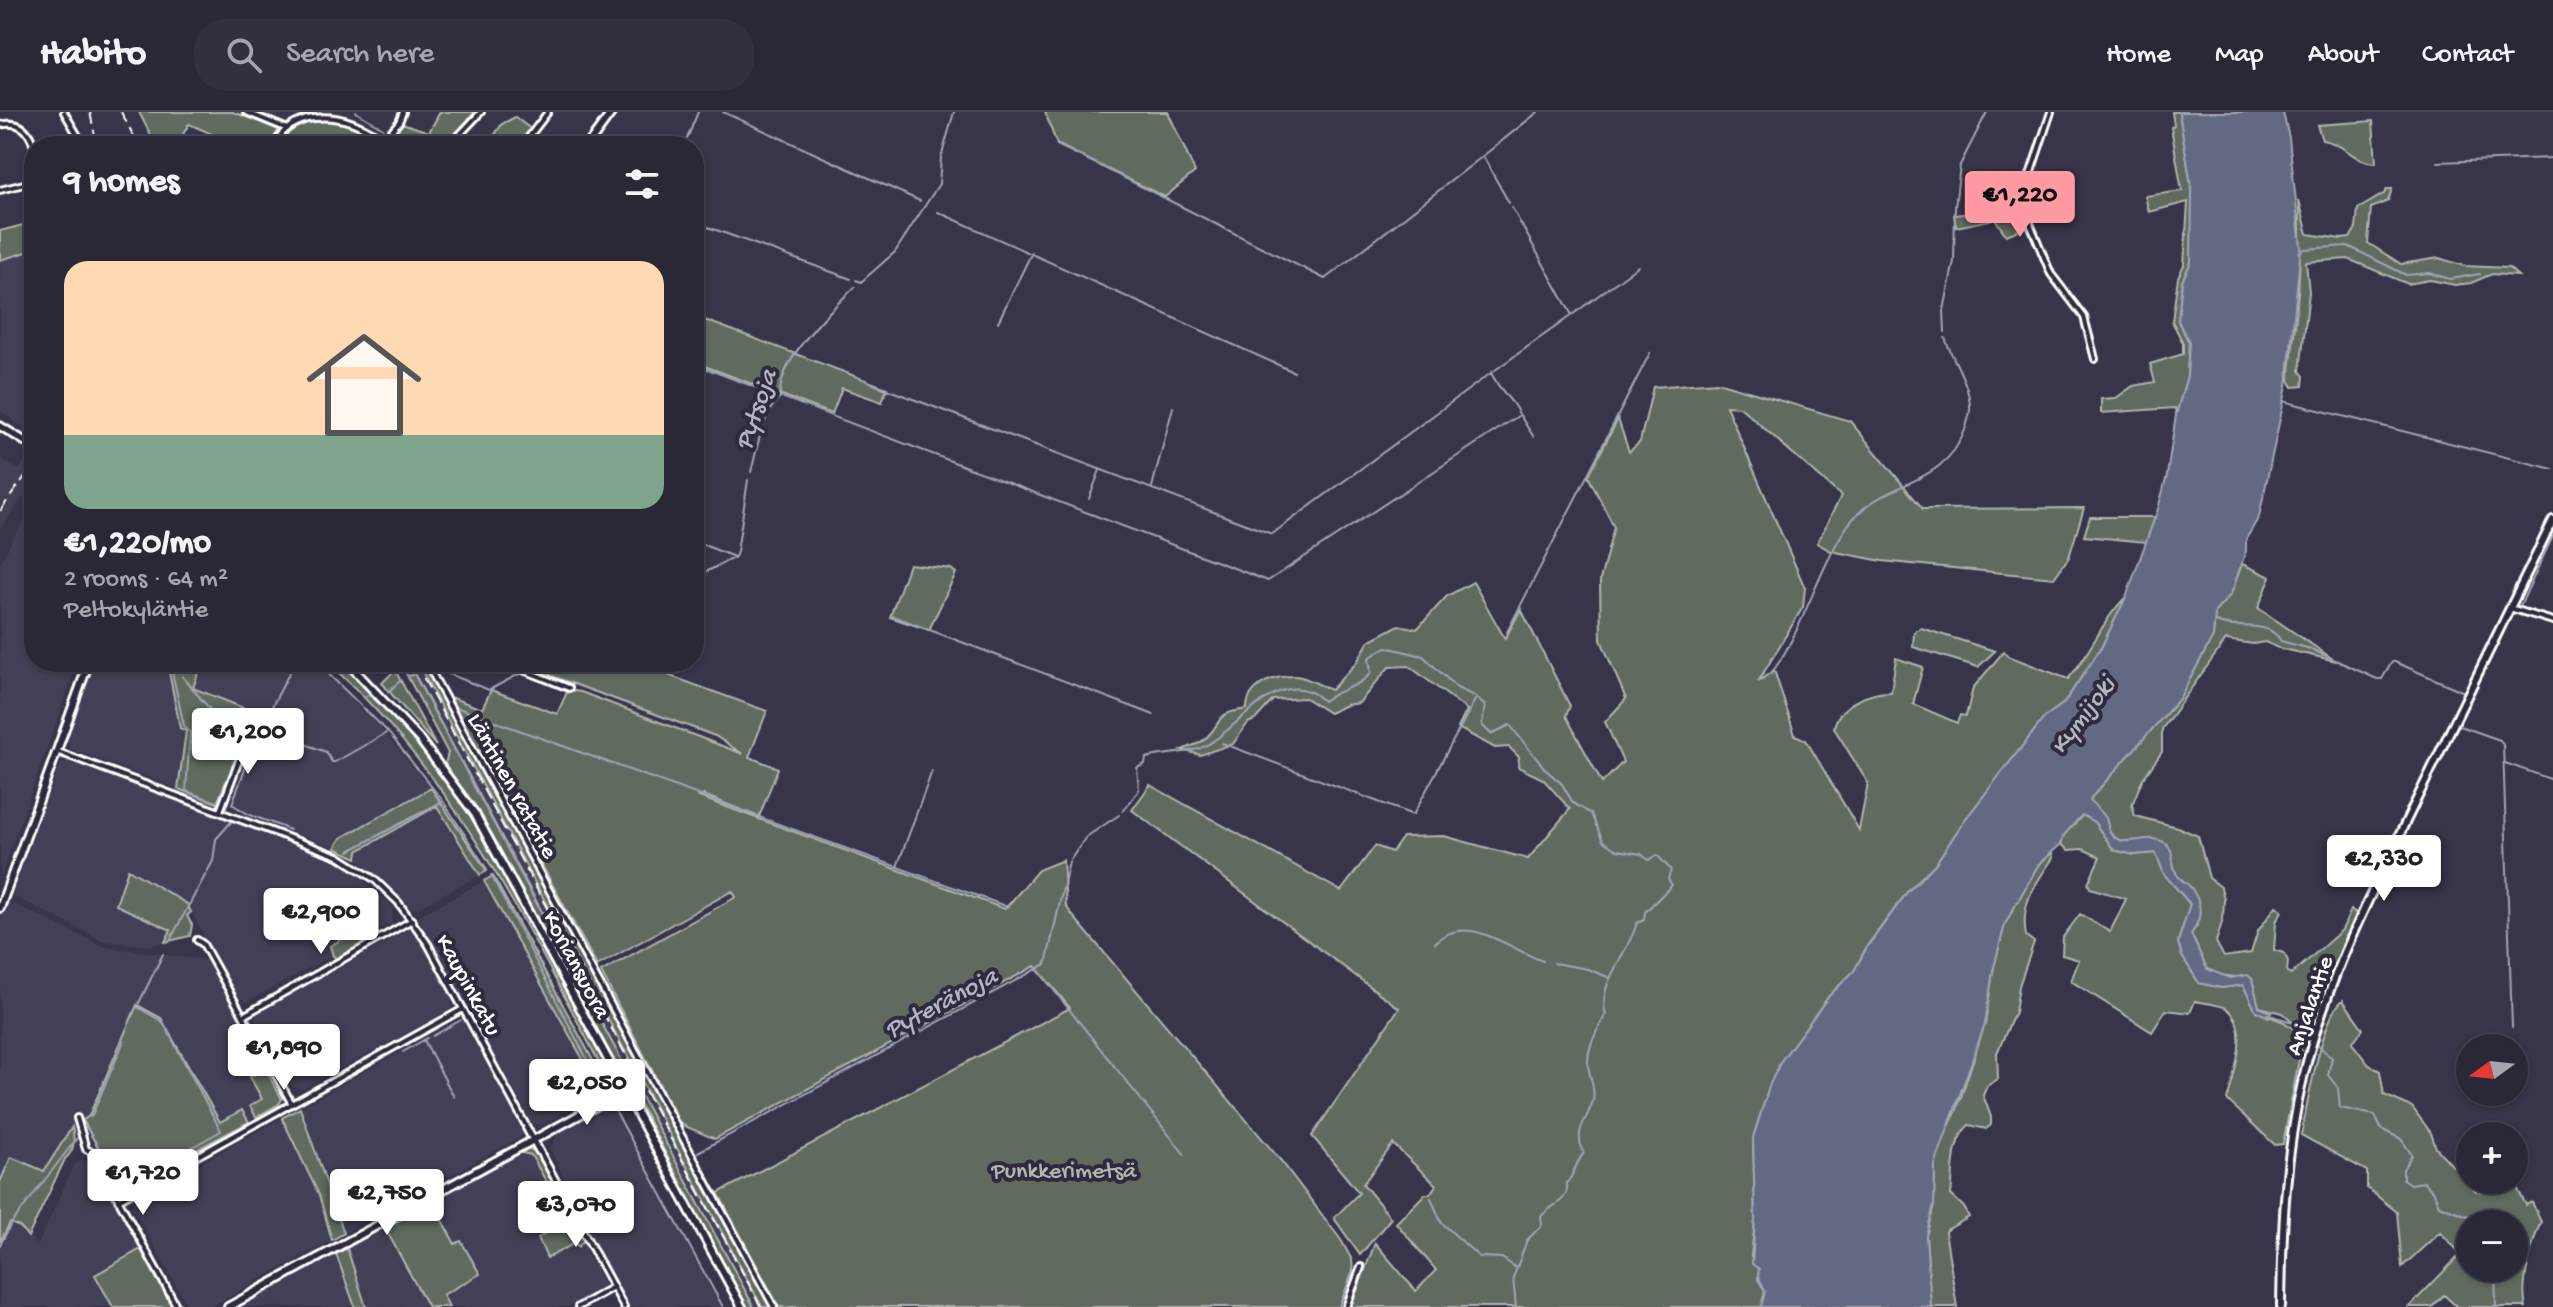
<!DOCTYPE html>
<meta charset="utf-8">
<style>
body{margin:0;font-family:"Gochi Hand",sans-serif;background:#322f3f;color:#f1f3f6;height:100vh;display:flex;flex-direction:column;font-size:30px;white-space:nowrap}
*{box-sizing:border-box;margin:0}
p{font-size:26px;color:#a5a5ad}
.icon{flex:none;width:44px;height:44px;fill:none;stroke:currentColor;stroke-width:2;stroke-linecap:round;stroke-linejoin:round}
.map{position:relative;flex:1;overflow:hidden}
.details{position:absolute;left:24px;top:24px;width:680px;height:536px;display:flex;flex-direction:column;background:#2a2737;border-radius:32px;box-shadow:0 2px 6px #0004,0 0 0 2px #464452}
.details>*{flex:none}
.needle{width:52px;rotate:255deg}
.fabs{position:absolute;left:2456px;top:922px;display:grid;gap:16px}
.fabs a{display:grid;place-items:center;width:72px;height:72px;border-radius:50%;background:#2a2737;box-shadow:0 2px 6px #0004,0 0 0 2px #464452;font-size:40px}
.price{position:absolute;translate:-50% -68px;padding:0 18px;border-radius:8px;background:#fff;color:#222;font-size:26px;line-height:52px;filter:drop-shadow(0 2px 4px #0008)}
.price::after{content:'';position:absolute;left:50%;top:48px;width:24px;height:18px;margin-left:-12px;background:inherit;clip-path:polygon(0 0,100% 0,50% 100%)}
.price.on{background:#ff9aa2;color:#111}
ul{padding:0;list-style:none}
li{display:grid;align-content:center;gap:16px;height:424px;padding:0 40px}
li span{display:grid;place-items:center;height:248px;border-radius:24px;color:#555}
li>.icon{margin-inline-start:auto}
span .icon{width:144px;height:144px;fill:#fffc;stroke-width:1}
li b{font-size:34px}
h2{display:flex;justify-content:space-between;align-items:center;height:96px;padding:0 40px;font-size:34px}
header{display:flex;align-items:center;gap:48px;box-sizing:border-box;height:112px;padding:0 40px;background:#2a2737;border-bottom:2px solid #464452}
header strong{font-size:38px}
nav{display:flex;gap:44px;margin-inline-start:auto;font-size:28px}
.search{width:560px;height:72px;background:#322f3f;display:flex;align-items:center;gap:20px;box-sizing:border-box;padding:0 28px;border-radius:32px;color:#a5a5ad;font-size:30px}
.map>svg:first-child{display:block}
</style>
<header>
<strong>Habito</strong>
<div class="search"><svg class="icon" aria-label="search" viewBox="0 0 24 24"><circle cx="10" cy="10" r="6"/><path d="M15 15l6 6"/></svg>Search here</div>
<nav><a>Home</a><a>Map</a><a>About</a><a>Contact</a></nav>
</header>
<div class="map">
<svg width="2553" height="1195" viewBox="0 0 2553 1195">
<rect width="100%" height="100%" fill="#383449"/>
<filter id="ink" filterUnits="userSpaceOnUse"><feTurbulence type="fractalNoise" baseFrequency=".0125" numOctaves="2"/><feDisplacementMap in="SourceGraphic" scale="16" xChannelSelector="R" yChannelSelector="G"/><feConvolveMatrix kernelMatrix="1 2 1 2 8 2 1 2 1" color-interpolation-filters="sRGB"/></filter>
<g filter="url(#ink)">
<path fill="#423f57" d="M34 138V308L24 316 0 299V148Z
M31 342 34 344V370L0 417V346L18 358Z
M34 393V550H78L0 767V452L14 424Z
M94 550H167L180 615 186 619 178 677 71 637 67 629Z
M202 550H313L382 618 431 676 341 726 335 736 234 697 230 690 256 619 267 616 265 603 193 576Z
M408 550H417L762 1195H754Z
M68 649 322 743 351 758 393 795 392 811 247 890 237 884 187 792 165 830 148 834 103 829 23 789 12 783 60 652Z
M437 694 480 763 416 797 409 796 357 746 358 739Z
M484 769 601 980 542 1013 532 1011 422 814 420 803Z
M8 789 105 835 207 848 282 986 279 992 226 1021 138 894 89 1004 72 1015 44 1059 11 1045 0 1070V812Z
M407 818 418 824 452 888 450 898 302 977 288 974 254 912 256 903Z
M455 909 464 910 523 1018 521 1025 344 1121 300 996Z
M611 993 721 1195H627L565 1079 568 1074 550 1036 559 1020Z
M282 1006 319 1083 332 1128 210 1195H188L132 1094 133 1089Z
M527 1037 534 1039 604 1171 602 1176 568 1195H449L443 1183 461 1129 456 1132 432 1090Z
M82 1047 92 1051 141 1137 96 1163 113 1195H0V1130L10 1111 20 1115 38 1133 73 1054Z
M385 1116 428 1195H366L347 1136Z
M336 1142 355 1195H239Z"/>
<path fill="#616b5f" stroke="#b0b5af" stroke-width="2" fill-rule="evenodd" d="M139 0H233L278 17 279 21 271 34H224L226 28 189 12 176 34H156Z
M440 0H476L445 34H417L393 21 402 11 429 20Z
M1045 0H1168L1195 60 1165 85 1057 33Z
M2172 0H2179L2192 79 2193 114 2191 150 2182 169 2178 209 2189 230 2187 264 2176 303 2175 296 2101 301V287L2116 286 2133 274 2155 270 2150 252 2183 242V231L2172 209 2178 165 2184 153 2188 90 2149 100 2145 84 2182 79 2171 15 2174 13Z
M515 5 532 18 519 34H487L502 12Z
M337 6 359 14 378 30 374 34H278C290 11 313 8 337 6Z
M2373 9 2376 51C2357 52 2344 31 2322 28L2317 13Z
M2387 77H2392L2388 89 2371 96 2368 131 2401 152 2439 146 2464 154 2509 156 2518 164 2492 162 2471 171 2455 173 2430 168 2408 172 2348 147 2306 150 2309 180 2300 259 2304 264 2303 274 2293 275 2289 268C2296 208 2303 149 2299 88L2308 122 2341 127 2350 126 2356 116 2358 97 2385 81Z
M2018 95 2025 116 2006 123 1995 107 1956 115 1954 103Z
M34 110V138L0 148V119Z
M694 204 887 276 882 290 842 276 832 302 694 250Z
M1717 270 1850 309 1923 397 2084 396 2069 445 2054 466 1882 449 1831 439 1817 431 1841 384 1740 295 1726 294 1805 476 1803 495 1758 570 1774 558 1795 623 1806 628 1859 718 1868 671 1834 616C1838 592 1870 580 1891 580L1896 546 1923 555 1913 592 1957 611 1960 603 1966 604 1973 576 2004 539 2008 544 2068 567C2091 542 2101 509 2126 485L2101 536 2064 591 2045 605 1964 709 1936 751 1908 779 1867 834 1854 859 1829 884 1781 949 1770 972 1753 1026 1755 1108 1751 1145 1759 1157 1758 1167 1765 1179 1761 1195H1351L1375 1131 1416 1179 1436 1158 1396 1111 1425 1082H1430L1436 1073 1393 1032 1363 1072 1391 1106 1360 1143 1334 1106 1359 1081 1312 1024 1399 896 1132 698 1150 673 1341 779 1375 734 1392 740 1403 725 1444 724 1528 747 1570 697 1543 667 1518 655 1519 645 1509 635 1495 636 1458 616 1467 598 1409 554 1389 555 1359 591 1346 593 1329 601 1305 586 1273 588 1255 608 1248 611 1233 632 1200 643 1182 638C1189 635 1201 632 1206 626 1226 607 1212 602 1247 597 1247 574 1272 564 1294 564 1306 564 1321 574 1331 578L1357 550 1369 529 1399 513 1417 517 1447 484 1473 470 1505 527 1521 497 1570 594 1566 604 1602 671 1623 650 1605 610 1626 587 1601 528 1600 468 1614 415 1588 364 1618 307 1629 340 1640 330 1653 275Z
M2090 405H2155L2146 430 2084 424Z
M909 452 951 457 956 461 929 518 890 505Z
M2242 452 2271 465 2258 496 2336 549 2279 536 2265 530 2253 532 2226 528 2162 617V640L2142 668 2132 693 2135 704 2177 715 2198 724 2209 766 2221 775 2224 787 2223 807 2216 830 2224 845 2251 841 2258 819 2276 794 2282 799 2276 810 2274 838 2284 841 2288 849 2287 860 2291 863 2342 818 2351 798 2355 800 2356 806 2314 896 2307 919H2303L2283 901 2259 895 2252 867 2217 863 2207 857 2191 822 2197 813 2185 770 2177 764 2167 732C2144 720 2121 740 2109 719 2107 715 2108 710 2106 707 2102 699 2094 695 2090 687L2179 587 2213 525 2215 500 2231 482Z
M1921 516 1995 539 1978 555 1913 535 1914 520Z
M167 550H202L193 576 254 600 247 615 220 606 205 620 240 636 217 691 178 677 186 619 180 616Z
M327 550H341C396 604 444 661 485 726L616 969 614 979C533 826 459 667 327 550Z
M400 550H408L754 1195H746L643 998 595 915 492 722 445 652 448 641Z
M417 550H423L770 1195H762Z
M514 550H632L767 599 749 645 778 656 759 705 704 683 699 685 1005 797 1038 758 1063 748 1066 794 1073 804 1282 1050 1341 1128 1352 1148 1353 1159 1339 1195H779L718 1081 1070 896 1035 854 715 1027 680 1012 601 860 736 785 732 779 597 854 450 585 482 597 491 578 557 602 568 578 581 580 743 642 715 624Z
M395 558 436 634 382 571Z
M431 676 487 759 480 763 437 694 358 739 357 746 335 736 341 726Z
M2083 703 2094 710 2114 738 2134 743 2156 741 2164 762 2190 792 2178 830 2182 844 2199 871 2222 876 2243 873 2256 899 2284 910 2294 917 2302 932 2283 1032 2275 1033 2227 988C2233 965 2252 913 2226 896 2218 892 2204 891 2195 889L2190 901 2166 898 2152 920 2071 869 2079 848 2062 843 2063 825 2080 802 2110 820 2126 787 2090 776 2088 771 2100 745 2083 737 2068 738 2061 732 2064 723Z
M2052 741 2053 746C2035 773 2020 790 2026 824L2034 830 2019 874 2015 900 1997 941 1998 967 1987 974 1983 983 1991 1005V1013L1986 1017 1969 1013C1951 1028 1954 1060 1951 1083L1964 1095 1969 1105 1945 1119 1957 1195H1931L1926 1124 1934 1093 1935 1053 1940 1032 1956 1000 1985 912 1993 859 2005 812 2027 771 2039 752Z
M128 757 187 792 191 800 187 804 192 813 190 824 165 830 171 818 116 793Z
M493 764 608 976 605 980H601L484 769Z
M371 811 379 824 337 847 333 844 330 834Z
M2343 888 2363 917 2352 931 2369 953 2380 959 2384 983 2412 995 2431 1021 2436 1036 2476 1079 2484 1080 2487 1068H2513L2526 1093 2532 1090 2541 1110C2532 1129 2520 1174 2526 1195H2457L2444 1183 2432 1195H2409L2461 1142 2440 1120 2402 1155 2397 1100 2367 1076V1059L2301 1023C2307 995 2322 903 2343 888ZM2514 1112V1156H2470V1112Z
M137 893 161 906 220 1010 242 998 249 1010 128 1074 118 1073 83 1008 89 1004Z
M265 957 282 987 279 992 256 1005 250 994 262 987 250 965Z
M300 996 344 1121 332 1128 319 1083 282 1006Z
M72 1015C75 1028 75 1038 65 1047L28 1125 20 1115 10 1111 0 1130V1070L11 1045 44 1059Z
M527 1036 536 1040 584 1128 578 1135 575 1131 547 1146 538 1126 565 1111 543 1072 546 1069 531 1043 522 1041Z
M432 1090 455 1132 461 1129 480 1162 443 1183 449 1195H428L385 1116Z
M347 1136 366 1195H355L336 1142Z
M141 1137V1138L172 1195H113L95 1163Z"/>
<path fill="#626b83" stroke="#a1a6b5" stroke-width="2" d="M2179 0H2283L2289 26 2301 135 2287 274 2259 405 2246 427V439L2231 482 2215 500 2213 525 2179 587 2090 687C2094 695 2102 699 2106 706 2108 710 2107 714 2109 718 2121 742 2147 718 2165 731 2177 739 2169 754 2178 764 2181 769 2188 771 2192 777 2203 793 2202 807 2191 822L2207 857 2230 866 2248 863 2252 867 2259 895 2271 900 2268 905 2256 899 2243 873 2222 876 2199 871 2182 844 2178 830 2190 792 2164 762 2156 741 2134 743 2114 738 2094 710 2082 703 2064 723 2061 732 2039 752 2005 812 1993 859 1985 912 1935 1053 1934 1093 1926 1124 1931 1195H1761L1765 1179 1758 1165 1759 1157 1752 1152 1755 1108 1753 1026 1770 972 1781 949 1829 884 1854 859 1867 835 1908 779 1936 751 1964 709 2045 605 2064 591 2101 536 2126 485 2158 397 2167 363 2176 303 2187 264 2189 230 2178 209 2182 169 2191 150 2192 79Z"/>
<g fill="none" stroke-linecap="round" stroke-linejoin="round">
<path stroke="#a1a6b5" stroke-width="2" d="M356 0 383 16
M723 0 920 89
M1059 33 1325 167 1483 44
M684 34 698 0
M2438 50 2553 46
M1509 91 1483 44 1538 0
M1512 96 1572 203 1491 261C1499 277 1504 280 1513 292 1520 303 1526 314 1534 325
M938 100 1294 260
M694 110 851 167
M2299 140 2304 137 2348 134 2406 163 2429 161 2450 167 2480 162
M856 168 861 170 895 140 939 72 941 46 954 0
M1572 203 1638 154
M998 210 1032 140
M1945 220 1944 198 1954 149 1955 95 1960 53 1987 0
M694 252 1268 469 1518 304
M873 272 1272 422 1491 261
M2283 289 2553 357
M751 360C758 335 761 304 780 285 777 250 830 198 855 175
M1152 375 1173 295
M1089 387 1100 358
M26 398 34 386
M694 429 734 445
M694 466 735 445 737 440 748 368
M2520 494 2553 424
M893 504 1154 603
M2216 510C2237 520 2267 506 2281 529L2311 537 2377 567H2382L2392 550H2395L2462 579
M1507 520 1650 241
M170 550 184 614 190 620 186 679 217 690
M400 550 408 565 414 562 586 884
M434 556 489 578 523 560
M423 557 425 556
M527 557 541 550
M1771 562C1804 517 1816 462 1846 416 1879 366 1942 379 1965 318 1967 311 1971 301 1970 294 1969 270 1952 247 1945 226
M182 564 218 607 190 632
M388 580 400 569
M366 584 368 583 379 591
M458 596 1008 795
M268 602 295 550
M2460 614 2500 628 2503 633 2512 915
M1222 631 1413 703 1475 588
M2505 651 2553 668
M443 689 487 757
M1123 699 1139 678 1137 656 1145 652 1146 646C1166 640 1189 643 1207 633 1239 616 1283 549 1323 589 1339 577 1360 575 1371 561L1369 546 1386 535 1423 544 1457 576 1474 584 1485 594 1482 613 1491 622 1510 613 1545 657 1562 672 1573 691 1591 702 1603 729 1617 738 1641 742 1649 748 1657 743 1671 758 1668 767 1672 773 1645 800 1644 808 1637 811C1628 842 1596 873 1606 902 1598 918 1588 932 1588 950 1588 963 1596 974 1593 988 1588 1009 1572 1018 1584 1041 1575 1051 1575 1061 1567 1071 1569 1092 1551 1091 1541 1105L1542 1113 1527 1128 1513 1166 1516 1195
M290 718 248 702 232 692 258 622 266 623 268 618 326 640 332 650H335L388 620 316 550
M349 739 443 689 388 620
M897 755 932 659
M491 763 604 980
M169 830 213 749 216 727 232 709
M1435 831C1466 799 1509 837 1543 849
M1554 851 1588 857 1610 866
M1037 857 1185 1043
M2267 902 2292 910 2305 930
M433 924 461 908
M424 928 454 985
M2317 932 2332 946 2328 963 2338 976 2340 996 2375 1003 2381 1017 2401 1027 2412 1043 2403 1057V1067L2410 1072 2424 1070 2434 1081 2439 1093 2473 1106 2479 1112
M403 940 427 926
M611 991 723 1195
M91 1005 124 929
M86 1015 116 1063 128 1071 221 1019 163 910 137 895 163 842
M698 1040 1046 852 1069 750 1086 725 1119 703
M1431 1086 1441 1110 1479 1145 1502 1146 1516 1156
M0 1133 11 1112 77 1026
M2495 1156 2496 1195"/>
<defs>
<path id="street" d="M64 0 84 34
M246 0 285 16
M2051 0 2021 90 2051 162 2084 205 2095 247
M0 13C19 8 29 17 34 35
M274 34C281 19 291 12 307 7 343 0 366 16 395 34
M378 34 399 10 403 0
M449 34 481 0
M522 34 548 0
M0 78 24 72 34 63
M2510 496 2553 509
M426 550 774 1195
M503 550 569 576
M56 639 338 744 374 767 398 790 428 832 624 1195
M220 699 252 614 262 612
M197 828 203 832 292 992
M243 904 412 808
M77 1006 86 1037 93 1041 177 1195
M526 1016 539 1040
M118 1088 463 897
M578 1195 613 1175
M1346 1195 1361 1155"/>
<path id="secondary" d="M587 34 612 0
M0 314 34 335
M347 550 420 628 475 702 742 1195
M0 796 89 550
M228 1195 625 978
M2281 1195C2282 1118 2285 1041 2303 966 2325 871 2370 784 2412 697 2459 600 2506 504 2553 408"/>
</defs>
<use href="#street" stroke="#fff" stroke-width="10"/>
<use href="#secondary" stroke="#fff" stroke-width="12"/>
<use href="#street" stroke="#2f2a3d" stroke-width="4"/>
<use href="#secondary" stroke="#2f2a3d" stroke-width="6"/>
<path stroke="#fff" stroke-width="2" stroke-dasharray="12 6" stroke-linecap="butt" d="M90 0 97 34
M121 0 139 34
M0 399 34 352
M415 550 761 1195"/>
</g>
</g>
<g text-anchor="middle" stroke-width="8" stroke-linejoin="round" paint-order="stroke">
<g font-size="24" fill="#fff" stroke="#2f2a3d">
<text transform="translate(514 673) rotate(61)" y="8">Läntinen ratatie</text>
<text transform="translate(578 852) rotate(62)" y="8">Koriansuora</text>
<text transform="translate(470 872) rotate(61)" y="8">Kaupinkatu</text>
<text transform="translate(2308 893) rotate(-71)" y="8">Anjalantie</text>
</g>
<g font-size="24" fill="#b0b5af" stroke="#2f2a3d">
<text x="1064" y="1065">Punkkerimetsä</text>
</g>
<g font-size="26" font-style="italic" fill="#b0b5c1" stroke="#2f2a3d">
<text transform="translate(754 297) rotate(-71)" y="9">Pytsoja</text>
<text transform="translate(2081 602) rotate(-53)" y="9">Kymijoki</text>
<text transform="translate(940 889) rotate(-28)" y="9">Pyteränoja</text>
</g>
</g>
</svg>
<div class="fabs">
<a><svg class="needle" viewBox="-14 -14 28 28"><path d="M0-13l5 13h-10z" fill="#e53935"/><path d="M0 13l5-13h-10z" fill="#a5a5ad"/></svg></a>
<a>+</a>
<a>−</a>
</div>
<b class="price on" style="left:2020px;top:127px">€1,220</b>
<b class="price" style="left:248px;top:664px">€1,200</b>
<b class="price" style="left:2384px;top:791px">€2,330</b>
<b class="price" style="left:321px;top:844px">€2,900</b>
<b class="price" style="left:284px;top:980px">€1,890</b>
<b class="price" style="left:587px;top:1015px">€2,050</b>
<b class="price" style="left:143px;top:1105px">€1,720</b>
<b class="price" style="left:387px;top:1125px">€2,750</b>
<b class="price" style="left:576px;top:1137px">€3,070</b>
<section class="details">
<h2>9 homes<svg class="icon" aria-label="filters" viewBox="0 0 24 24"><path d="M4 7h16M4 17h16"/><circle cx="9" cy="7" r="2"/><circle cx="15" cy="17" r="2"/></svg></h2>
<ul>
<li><span style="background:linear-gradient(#ffd9b3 70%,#7fa58c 0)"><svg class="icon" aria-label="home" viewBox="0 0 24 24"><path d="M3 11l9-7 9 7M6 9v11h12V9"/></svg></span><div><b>€1,220/mo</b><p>2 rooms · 64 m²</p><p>Peltokyläntie</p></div></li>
</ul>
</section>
</div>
